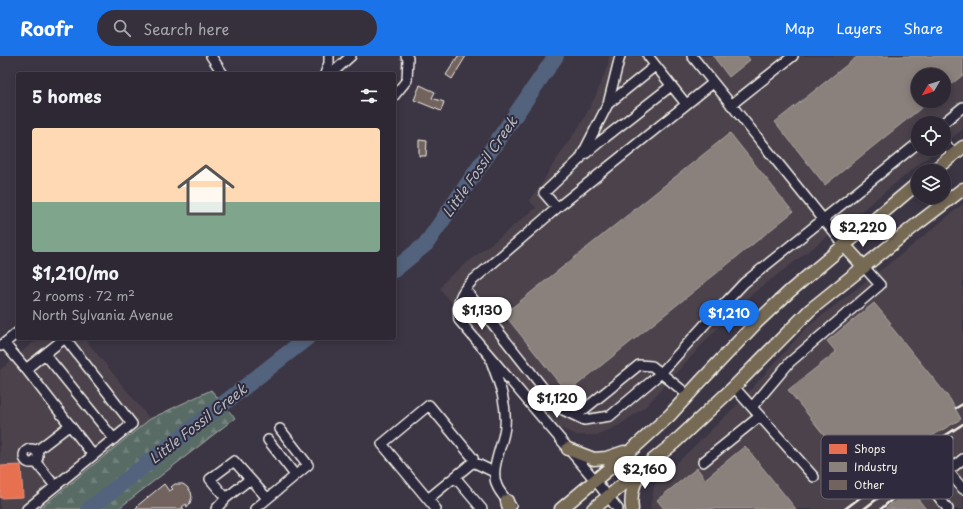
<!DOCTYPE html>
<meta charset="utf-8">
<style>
body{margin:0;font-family:"Playpen Sans",sans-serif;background:#35303b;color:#f1f3f6;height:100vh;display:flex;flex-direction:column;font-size:15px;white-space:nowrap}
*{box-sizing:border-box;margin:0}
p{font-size:13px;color:#a7a6ac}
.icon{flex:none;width:22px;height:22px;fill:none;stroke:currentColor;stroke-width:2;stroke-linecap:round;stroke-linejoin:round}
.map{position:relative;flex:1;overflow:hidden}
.details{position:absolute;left:16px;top:16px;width:380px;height:268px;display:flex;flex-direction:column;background:#2d2833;border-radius:4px;box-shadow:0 2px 10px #0003,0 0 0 1px #48444e}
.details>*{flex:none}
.needle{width:26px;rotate:231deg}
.buttons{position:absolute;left:911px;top:12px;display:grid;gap:8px}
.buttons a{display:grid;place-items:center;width:40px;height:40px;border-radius:50%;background:#2d2833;box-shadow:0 2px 10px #0003,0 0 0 1px #48444e;font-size:20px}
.price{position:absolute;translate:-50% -34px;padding:0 9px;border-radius:14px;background:#fff;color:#222;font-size:13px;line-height:26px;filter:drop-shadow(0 1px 2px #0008)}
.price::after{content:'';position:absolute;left:50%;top:24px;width:12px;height:9px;margin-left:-6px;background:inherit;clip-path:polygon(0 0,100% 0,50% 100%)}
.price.on{background:#1a73e8;color:#fff}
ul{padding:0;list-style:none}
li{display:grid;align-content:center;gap:8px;height:212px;padding:0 16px}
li+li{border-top:1px solid #48444e}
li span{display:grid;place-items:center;height:124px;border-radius:4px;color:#555}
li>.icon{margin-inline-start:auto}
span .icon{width:72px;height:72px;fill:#fffc;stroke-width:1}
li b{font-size:17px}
h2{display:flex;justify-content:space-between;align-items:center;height:48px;padding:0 16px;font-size:17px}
header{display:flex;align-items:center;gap:24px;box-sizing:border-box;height:56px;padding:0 20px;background:#1a73e8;color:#fff}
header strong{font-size:19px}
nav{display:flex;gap:22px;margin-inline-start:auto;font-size:14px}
.search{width:280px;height:36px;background:#35303b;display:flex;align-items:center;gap:10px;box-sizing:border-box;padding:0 14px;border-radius:22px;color:#a7a6ac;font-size:15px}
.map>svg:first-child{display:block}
</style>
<header>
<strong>Roofr</strong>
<div class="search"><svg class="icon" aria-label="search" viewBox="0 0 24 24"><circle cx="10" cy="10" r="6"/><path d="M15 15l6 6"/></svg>Search here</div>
<nav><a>Map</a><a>Layers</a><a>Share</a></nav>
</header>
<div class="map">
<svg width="963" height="453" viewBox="0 0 963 453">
<defs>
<pattern id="forest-firs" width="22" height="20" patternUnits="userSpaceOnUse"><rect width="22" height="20" fill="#586c65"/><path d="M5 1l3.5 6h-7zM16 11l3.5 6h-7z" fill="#71817b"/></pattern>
</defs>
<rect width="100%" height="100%" fill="#3c3544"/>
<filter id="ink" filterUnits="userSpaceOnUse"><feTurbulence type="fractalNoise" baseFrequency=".025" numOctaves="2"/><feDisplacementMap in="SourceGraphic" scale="8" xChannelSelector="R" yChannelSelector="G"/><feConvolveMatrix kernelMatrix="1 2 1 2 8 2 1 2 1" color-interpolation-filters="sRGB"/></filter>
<g filter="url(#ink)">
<path fill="#4c434c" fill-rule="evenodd" d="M609 0H963V73L944 88V67H918V93H938L861 155 752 238 709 281 646 350 621 368 599 379H577L555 370 547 362 440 233 444 226 449 221 536 152 529 144 541 129 550 113 584 63 597 37 608 9ZM918 19H944V45H918Z
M963 148V453H650V451L655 428 736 350 807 271 908 193Z
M39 282H84L150 363 39 453H0V314Z"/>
<path fill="url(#forest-firs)" stroke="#a6aea6" d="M211 334 235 362 118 453H39L150 363Z"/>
<path fill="#e76f51" stroke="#eb967e" d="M21 409 23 441 0 442V410Z"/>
<path fill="#8a817c" stroke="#aaa39c" d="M713 0H747L750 4 729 21Z
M858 0H963V19L944 34V19H918V45H930L825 129 775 66Z
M730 77 793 156 567 337 504 258Z
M874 247 891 267 889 268 950 343 961 363 915 390 865 430 788 334 836 296 827 285Z
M745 390 796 453H664L657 444 697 412 705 423Z
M910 433 926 453H885Z"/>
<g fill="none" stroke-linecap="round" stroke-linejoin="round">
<path stroke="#52647d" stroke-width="16" d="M394 214 426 188 556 0
M89 453 307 282"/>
</g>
<path fill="#72635f" stroke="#f4f1e8" d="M458 0H466L452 23 446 19Z
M420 29 435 36 432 42 444 46 441 55 414 44Z
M419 84 427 85 426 100H419Z
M164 428 169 435 173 433 171 431 175 428H183L187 431 191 436 192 441 190 447 187 451 186 448 182 451 184 453H135L138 450H137Z"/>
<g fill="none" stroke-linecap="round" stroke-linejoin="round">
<defs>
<path id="minor" d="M211 0 223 18
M648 0 686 48
M692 0 844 189
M325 18 329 7V0
M331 18 351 0
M394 40 407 24 408 2 406 0
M608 48 655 10
M731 49 793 0
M943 67 963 51
M944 86 954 98
M584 99 602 84 671 30
M557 152 544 137 580 103 608 48 620 0
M465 233C457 244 458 251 459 264L595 424 618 453
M4 287 26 313 65 282 132 368 27 453
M1 290 18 276
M45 298 114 383
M491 305C499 327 507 346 505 370 504 388 489 412 497 430 500 437 506 443 511 450
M26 313 93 399
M734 331 814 421
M688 339 661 317 707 266 744 227 918 87
M752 351 790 306 880 229 864 211
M576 360 639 309 652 310 661 317 610 360 584 364 559 352 465 233 472 225 557 152 713 27
M268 384 295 419
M24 400a7 7 0 1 1 14 0a7 7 0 1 1-14 0Z
M36 395 70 369
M35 405 55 430
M703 406 760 360
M948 415 963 433
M455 421 482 453
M226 442 210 423 234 405 267 442
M428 443 473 406 494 416
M216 453 226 442 250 423
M255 453 308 409 280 373
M436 453 382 388 429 349 473 402V406
M948 453 930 430 963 403"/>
<path id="major" d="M933 115 963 91
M844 189 864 211
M568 393 594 403 606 402 624 396
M507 445 509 453
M561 453 636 390 670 359 701 325 756 267 790 235 918 127
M593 453 674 387 734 331 810 254 917 168 963 133
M632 453C630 439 633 428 640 416"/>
</defs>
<use href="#minor" stroke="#f4f1e8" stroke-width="12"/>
<use href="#major" stroke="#f4f1e8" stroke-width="15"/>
<use href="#minor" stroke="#2f2a3d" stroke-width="9"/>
<use href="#major" stroke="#766a55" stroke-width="12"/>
<path stroke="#f4f1e8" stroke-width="2.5" d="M956 352 963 348
M845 453 920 396 963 368
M864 453 895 429 952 381
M881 453 904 433 918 414"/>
</g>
</g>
<g text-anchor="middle" stroke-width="4" stroke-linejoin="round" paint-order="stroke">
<g font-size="14" font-style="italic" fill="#b3b9bd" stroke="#2f2a3d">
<text transform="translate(480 111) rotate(-55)" y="5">Little Fossil Creek</text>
<text transform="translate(198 368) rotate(-38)" y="5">Little Fossil Creek</text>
</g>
</g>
<rect x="821" y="379" width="132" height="64" rx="6" fill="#2f2a3d" stroke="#6a6670" stroke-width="1"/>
<rect x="829" y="388" width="18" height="10" fill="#e76f51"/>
<rect x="829" y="406" width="18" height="10" fill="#8a817c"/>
<rect x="829" y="424" width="18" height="10" fill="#72635f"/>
<g font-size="11" fill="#f4f1e8">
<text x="854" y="397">Shops</text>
<text x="854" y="415">Industry</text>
<text x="854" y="433">Other</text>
</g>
</svg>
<div class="buttons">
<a><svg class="needle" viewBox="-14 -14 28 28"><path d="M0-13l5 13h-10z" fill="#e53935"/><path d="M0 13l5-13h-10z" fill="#a7a6ac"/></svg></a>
<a><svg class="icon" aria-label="locate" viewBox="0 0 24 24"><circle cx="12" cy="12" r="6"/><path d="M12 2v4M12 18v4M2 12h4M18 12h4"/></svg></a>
<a><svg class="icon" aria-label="layers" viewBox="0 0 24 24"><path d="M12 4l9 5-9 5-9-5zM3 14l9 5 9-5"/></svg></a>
</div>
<b class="price" style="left:863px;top:192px">$2,220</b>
<b class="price" style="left:482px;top:275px">$1,130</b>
<b class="price on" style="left:729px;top:278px">$1,210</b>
<b class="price" style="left:557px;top:363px">$1,120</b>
<b class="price" style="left:645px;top:434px">$2,160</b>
<section class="details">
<h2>5 homes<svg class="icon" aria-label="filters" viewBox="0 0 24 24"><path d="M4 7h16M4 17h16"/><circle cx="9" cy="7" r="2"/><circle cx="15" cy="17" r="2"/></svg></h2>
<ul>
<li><span style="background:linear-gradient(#ffd9b3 60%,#7fa58c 0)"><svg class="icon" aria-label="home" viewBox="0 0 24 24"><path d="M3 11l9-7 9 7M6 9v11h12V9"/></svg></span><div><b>$1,210/mo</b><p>2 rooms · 72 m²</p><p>North Sylvania Avenue</p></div></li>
</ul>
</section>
</div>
